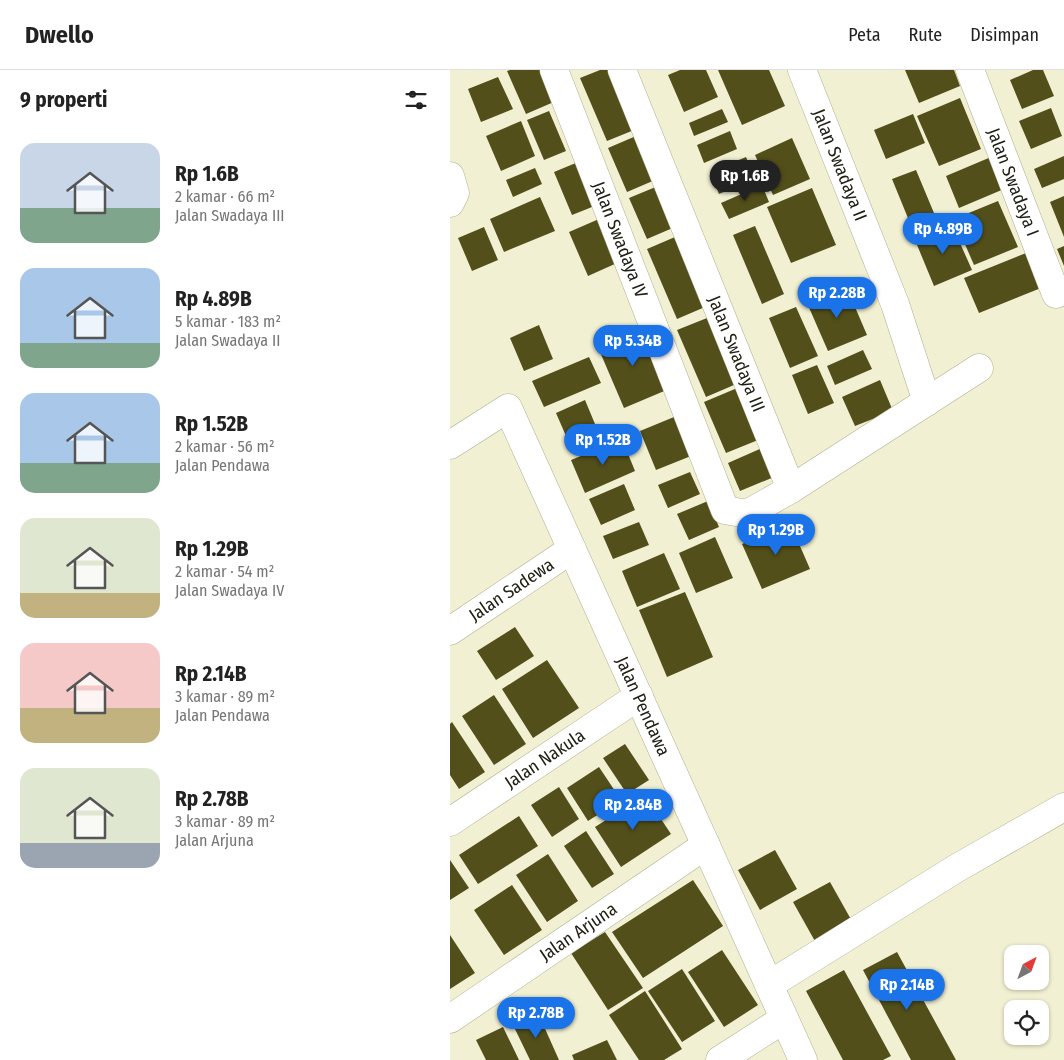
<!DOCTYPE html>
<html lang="id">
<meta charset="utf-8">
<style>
body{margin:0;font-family:"Fira Sans Condensed",sans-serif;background:#f2f2f2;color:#222;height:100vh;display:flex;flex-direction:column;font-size:19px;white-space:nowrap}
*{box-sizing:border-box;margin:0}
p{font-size:16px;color:#767676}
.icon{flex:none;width:28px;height:28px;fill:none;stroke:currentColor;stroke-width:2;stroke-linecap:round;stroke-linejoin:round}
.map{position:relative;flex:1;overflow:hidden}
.panel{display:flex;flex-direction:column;background:#fff;width:450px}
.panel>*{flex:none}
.needle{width:32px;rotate:41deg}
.fabs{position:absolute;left:554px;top:875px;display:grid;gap:10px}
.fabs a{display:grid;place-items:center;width:45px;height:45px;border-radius:10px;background:#fff;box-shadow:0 1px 4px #0004;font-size:25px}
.price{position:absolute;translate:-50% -42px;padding:0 11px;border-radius:18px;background:#1a73e8;color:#fff;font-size:16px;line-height:32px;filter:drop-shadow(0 1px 2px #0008)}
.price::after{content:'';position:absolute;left:50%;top:30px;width:15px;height:11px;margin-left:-8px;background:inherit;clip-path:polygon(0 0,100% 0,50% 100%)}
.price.on{background:#222;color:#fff}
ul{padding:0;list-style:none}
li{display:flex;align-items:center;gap:15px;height:125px;padding:0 20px}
li span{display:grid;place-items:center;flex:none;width:140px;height:100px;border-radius:15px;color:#555}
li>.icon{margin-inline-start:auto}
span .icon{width:60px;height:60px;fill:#fffc;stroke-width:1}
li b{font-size:21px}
h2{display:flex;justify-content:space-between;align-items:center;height:60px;padding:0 20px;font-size:21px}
header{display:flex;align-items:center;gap:30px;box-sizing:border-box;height:70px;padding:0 25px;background:#fff;border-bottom:1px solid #e0e0e0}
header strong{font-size:24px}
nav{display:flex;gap:28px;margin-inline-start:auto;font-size:18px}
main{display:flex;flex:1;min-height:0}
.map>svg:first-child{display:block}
</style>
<header>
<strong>Dwello</strong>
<nav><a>Peta</a><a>Rute</a><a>Disimpan</a></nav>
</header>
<main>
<section class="panel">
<h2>9 properti<svg class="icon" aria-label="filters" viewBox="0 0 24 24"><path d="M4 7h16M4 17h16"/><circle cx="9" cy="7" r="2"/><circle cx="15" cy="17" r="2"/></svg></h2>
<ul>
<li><span style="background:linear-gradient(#c9d6e8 65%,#7fa58c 0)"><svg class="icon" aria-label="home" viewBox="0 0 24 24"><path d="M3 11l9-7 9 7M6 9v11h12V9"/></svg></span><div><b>Rp 1.6B</b><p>2 kamar · 66 m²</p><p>Jalan Swadaya III</p></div></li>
<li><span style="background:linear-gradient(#a9c7e8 75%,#7fa58c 0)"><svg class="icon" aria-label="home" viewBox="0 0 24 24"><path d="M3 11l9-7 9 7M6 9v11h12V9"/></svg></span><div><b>Rp 4.89B</b><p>5 kamar · 183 m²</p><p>Jalan Swadaya II</p></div></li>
<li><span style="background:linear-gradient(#a9c7e8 70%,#7fa58c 0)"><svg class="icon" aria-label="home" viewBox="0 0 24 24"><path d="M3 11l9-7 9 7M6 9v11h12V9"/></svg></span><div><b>Rp 1.52B</b><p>2 kamar · 56 m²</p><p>Jalan Pendawa</p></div></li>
<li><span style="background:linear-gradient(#dfe7d0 75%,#c2b280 0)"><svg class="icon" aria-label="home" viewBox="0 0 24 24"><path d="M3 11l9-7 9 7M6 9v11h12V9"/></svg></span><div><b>Rp 1.29B</b><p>2 kamar · 54 m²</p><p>Jalan Swadaya IV</p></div></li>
<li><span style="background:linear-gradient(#f6c9c9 65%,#c2b280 0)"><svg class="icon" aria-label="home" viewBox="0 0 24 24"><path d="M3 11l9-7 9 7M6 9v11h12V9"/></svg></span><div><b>Rp 2.14B</b><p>3 kamar · 89 m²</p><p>Jalan Pendawa</p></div></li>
<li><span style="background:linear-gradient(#dfe7d0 75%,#9aa5b1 0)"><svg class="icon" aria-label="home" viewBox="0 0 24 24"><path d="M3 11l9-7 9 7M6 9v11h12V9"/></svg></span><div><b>Rp 2.78B</b><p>3 kamar · 89 m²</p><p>Jalan Arjuna</p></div></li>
</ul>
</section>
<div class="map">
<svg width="614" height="990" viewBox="0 0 614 990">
<rect width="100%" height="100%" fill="#f1f0d2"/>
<path fill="#524f1a" d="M60 0H102L113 28 76 44 57 1Z
M150 0H164L189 58 157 71 130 8Z
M230 0H256L268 27 234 42 218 5Z
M268 0H319L335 36 292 55Z
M455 0H504L510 16 469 33Z
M583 0H593L604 26 572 39 560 10Z
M48 7 63 39 31 52 18 19Z
M510 28 531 79 489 96 467 46Z
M601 38 612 66 581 79 569 51Z
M272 39 278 52 244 66 239 53Z
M99 41 116 81 94 90 77 50Z
M463 44 475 73 436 89 424 60Z
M71 51 85 86 51 101 36 66Z
M280 61 287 79 254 93 247 75Z
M186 66 205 110 177 122 158 78Z
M342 68 360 109 323 125 305 85Z
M614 86V109L592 118 584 99Z
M296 87 305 109 269 124 260 102Z
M541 87 554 119 509 138 496 106Z
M133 90 152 133 122 145 104 102Z
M85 98 92 114 63 127 56 110Z
M466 100 484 143 460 153 442 109Z
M312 115 319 132 279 149 271 133Z
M208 116 225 157 197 169 179 128Z
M362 118 386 175 341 193 317 137Z
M614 126V167L600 132Z
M90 127 105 161 54 182 40 149Z
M548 131 568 177 524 195 504 149Z
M149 149 167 193 138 206 119 162Z
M502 155 522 200 484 216 465 170Z
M305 156 334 224 312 234 283 165Z
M34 157 48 190 22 201 8 168Z
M225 167 255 237 227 249 197 179Z
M614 176V196L607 179Z
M576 183 591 218 529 243 514 208Z
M396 216 417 265 378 281 357 233Z
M346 237 368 286 340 298 319 248Z
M262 246 291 312 256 327 227 260Z
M89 255 103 289 74 301 60 268Z
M193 256 219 319 174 338 147 275Z
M413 280 422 299 385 315 377 296Z
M139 287 151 313 94 337 82 311Z
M367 295 384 333 358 344 342 305Z
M430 310 443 341 405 356 392 327Z
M292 316 313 368 276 383 254 332Z
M135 330 145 354 116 366 106 343Z
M224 347 241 386 206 400 190 361Z
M172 369 185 401 135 423 121 390Z
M312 378 324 407 290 421 278 393Z
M240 402 250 424 218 438 208 415Z
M174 414 185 440 151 455 139 429Z
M258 431 269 457 239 470 227 444Z
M189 452 199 475 163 489 153 466Z
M340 453 360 499 312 519 292 474Z
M265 467 283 508 246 523 229 483Z
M214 483 230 519 187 537 172 501Z
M235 522 263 587 217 607 189 540Z
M65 557 84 586 46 610 27 581Z
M97 590 129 638 83 668 52 619Z
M44 625 76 674 44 695 12 646Z
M2 652 35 702 9 719 0 705V654Z
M175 674 199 710 177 724 153 688Z
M149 697 171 730 138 751 117 718Z
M109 717 129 749 102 767 81 735Z
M195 725 221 764 171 797 145 757Z
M69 746 88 776 28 814 9 785Z
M136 761 164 804 142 818 114 776Z
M325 780 347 819 310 840 288 800Z
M98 784 128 831 97 852 66 805Z
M0 790 19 818 0 830Z
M243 810 273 856 193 908 162 862Z
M380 812 403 853 366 873 343 832Z
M62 815 92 860 54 885 24 840Z
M155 862 193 918 158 940 121 883Z
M0 865 25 903 0 919Z
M272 880 308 935 274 957 238 902Z
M447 882 506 990H461L413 900Z
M232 899 265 951 232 972 198 921Z
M394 900 441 986 433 990H393L356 921Z
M195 921 232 979 214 990H189L159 945Z
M88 943 109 990H80L63 955Z
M53 957 69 990H36L26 970Z
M157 970 167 990H124L122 985Z"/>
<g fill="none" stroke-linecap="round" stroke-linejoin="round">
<defs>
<g id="street">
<path id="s1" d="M104 0 275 440 297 444 341 419"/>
<path id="s2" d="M172 0 341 419 529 298"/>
<path id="s3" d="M352 0 445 234 477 332"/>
<path id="s4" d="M520 0 606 224"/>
<path d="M0 106 5 123 0 133"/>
<path id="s5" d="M0 375 58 338 353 990"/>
<path id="s6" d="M0 561 122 479"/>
<path id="s7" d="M0 752 189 626"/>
<path d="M319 915 507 798 614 737"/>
<path id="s8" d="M0 949 256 775"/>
<path d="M270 990 334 949"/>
</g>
</defs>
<use href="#street" stroke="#b0af92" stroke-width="29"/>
<use href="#street" stroke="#fff" stroke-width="28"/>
</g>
<g text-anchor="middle" stroke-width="5" stroke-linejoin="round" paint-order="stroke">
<g font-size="18" fill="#202015" stroke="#fefedf">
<text dy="6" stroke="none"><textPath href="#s3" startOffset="102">Jalan Swadaya II</textPath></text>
<text dy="6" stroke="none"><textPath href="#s4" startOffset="120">Jalan Swadaya I</textPath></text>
<text dy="6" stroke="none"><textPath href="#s1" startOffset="182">Jalan Swadaya IV</textPath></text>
<text dy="6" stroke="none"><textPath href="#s2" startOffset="306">Jalan Swadaya III</textPath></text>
<text dy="6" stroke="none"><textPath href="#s6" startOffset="74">Jalan Sadewa</textPath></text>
<text dy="6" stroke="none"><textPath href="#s5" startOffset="396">Jalan Pendawa</textPath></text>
<text dy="6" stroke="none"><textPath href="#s7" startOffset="114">Jalan Nakula</textPath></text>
<text dy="6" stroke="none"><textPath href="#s8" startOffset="155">Jalan Arjuna</textPath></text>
</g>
</g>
</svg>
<div class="fabs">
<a><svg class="needle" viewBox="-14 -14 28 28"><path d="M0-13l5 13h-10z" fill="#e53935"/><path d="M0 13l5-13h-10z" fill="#767676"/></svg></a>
<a><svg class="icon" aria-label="locate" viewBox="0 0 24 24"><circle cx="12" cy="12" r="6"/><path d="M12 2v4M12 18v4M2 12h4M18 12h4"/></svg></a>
</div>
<b class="price on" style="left:295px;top:132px">Rp 1.6B</b>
<b class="price" style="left:493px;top:185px">Rp 4.89B</b>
<b class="price" style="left:387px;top:249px">Rp 2.28B</b>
<b class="price" style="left:183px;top:297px">Rp 5.34B</b>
<b class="price" style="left:153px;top:396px">Rp 1.52B</b>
<b class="price" style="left:326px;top:486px">Rp 1.29B</b>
<b class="price" style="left:183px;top:761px">Rp 2.84B</b>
<b class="price" style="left:457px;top:941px">Rp 2.14B</b>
<b class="price" style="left:86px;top:969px">Rp 2.78B</b>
</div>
</main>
